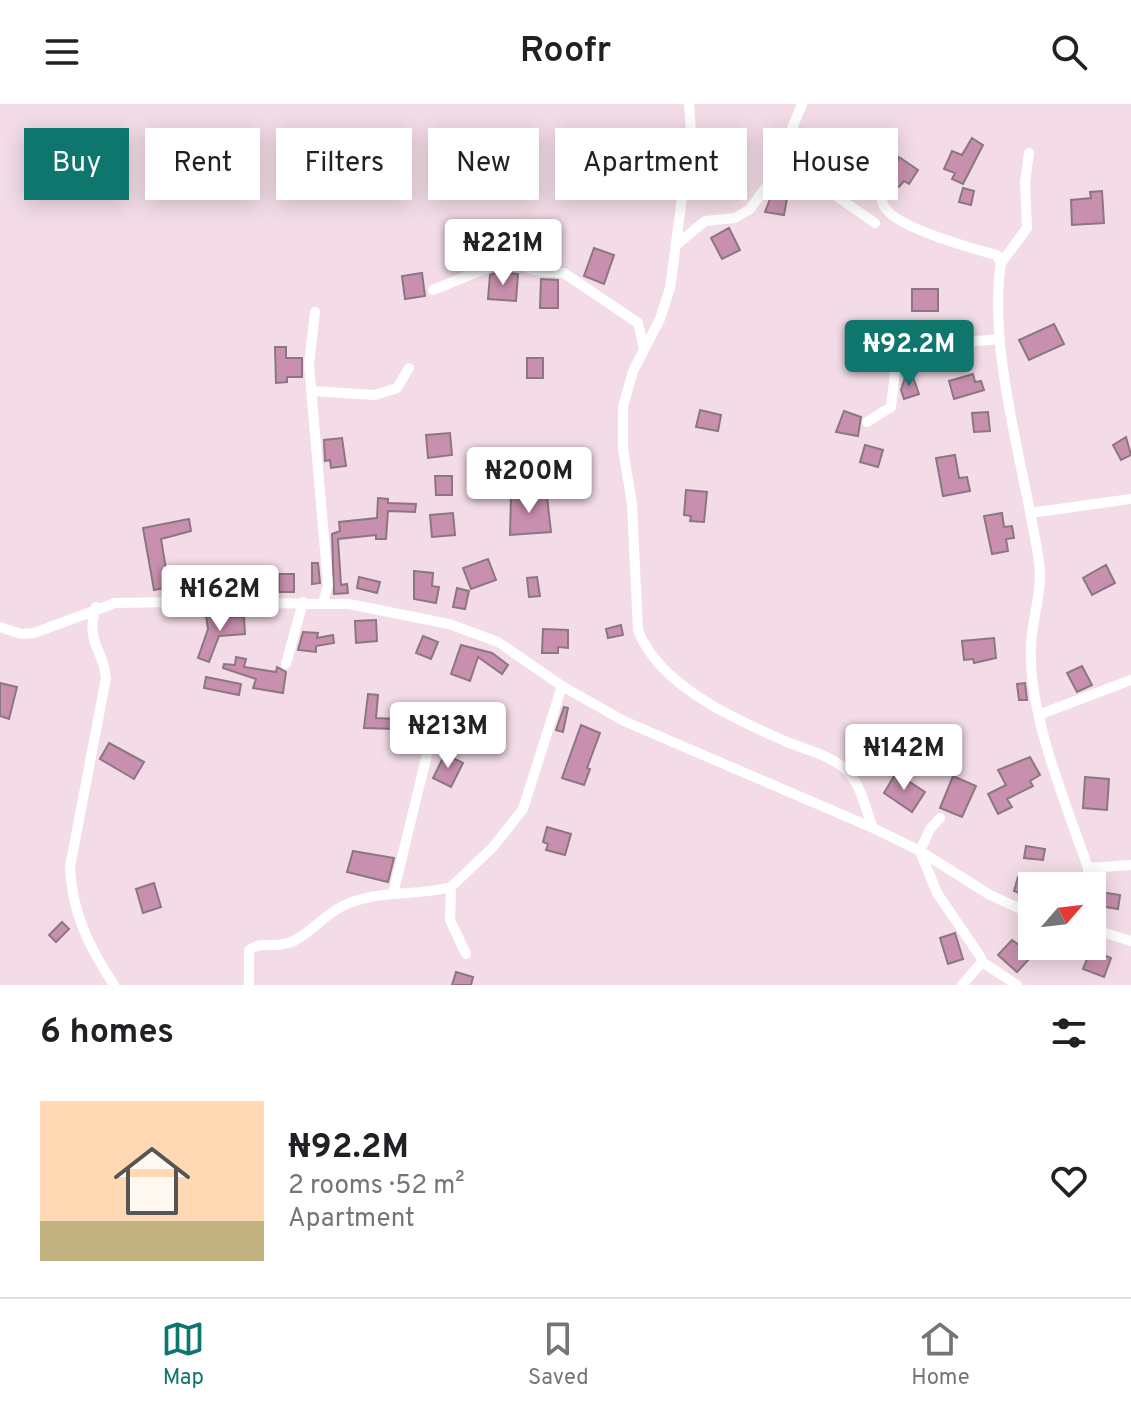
<!DOCTYPE html>
<meta charset="utf-8">
<style>
body{margin:0;font-family:Overpass,sans-serif;background:#f2f2f2;color:#202124;height:100vh;display:flex;flex-direction:column;font-size:30px;white-space:nowrap}
*{box-sizing:border-box;margin:0}
p{font-size:26px;color:#757577}
.icon{flex:none;width:44px;height:44px;fill:none;stroke:currentColor;stroke-width:2;stroke-linecap:round;stroke-linejoin:round}
.map{position:relative;height:881px;overflow:hidden}
.panel{display:flex;flex-direction:column;background:#fff;flex:1}
.panel>*{flex:none}
.top-card{position:absolute;left:24px;top:24px;width:1084px;height:72px;display:flex;gap:16px}
.needle{width:52px;rotate:62deg}
.controls{position:absolute;left:1018px;top:768px;display:grid;gap:16px}
.controls a{display:grid;place-items:center;width:88px;height:88px;border-radius:0px;background:#fff;box-shadow:0 4px 20px #0003;font-size:40px}
.price{position:absolute;translate:-50% -68px;padding:0 18px;border-radius:8px;background:#fff;color:#222;font-size:26px;line-height:52px;filter:drop-shadow(0 2px 4px #0008)}
.price::after{content:'';position:absolute;left:50%;top:48px;width:24px;height:18px;margin-left:-12px;background:inherit;clip-path:polygon(0 0,100% 0,50% 100%)}
.price.on{background:#0f766e;color:#fff}
ul{padding:0;list-style:none}
li{display:flex;align-items:center;gap:24px;height:200px;padding:0 40px}
li span{display:grid;place-items:center;flex:none;width:224px;height:160px;border-radius:0px;color:#555}
li>.icon{margin-inline-start:auto}
span .icon{width:96px;height:96px;fill:#fffc;stroke-width:1}
li b{font-size:34px}
h2{display:flex;justify-content:space-between;align-items:center;height:96px;padding:0 40px;font-size:34px}
.pill{padding:0 28px;border-radius:0px;background:#fff;box-shadow:0 4px 20px #0003;font-size:28px;line-height:72px}
.pill.on{background:#0f766e;color:#fff}
header{display:flex;justify-content:space-between;align-items:center;height:104px;padding:0 40px;background:#fff;font-size:36px;font-weight:600}
.dock{display:flex;justify-content:space-around;align-items:center;height:112px;border-top:2px solid #e0e0e0;background:#fff;font-size:22px;color:#757577}
.dock a{display:grid;justify-items:center;gap:4px}
.dock .on{color:#0f766e}
.map>svg:first-child{display:block}
</style>
<header><svg class="icon" aria-label="menu" viewBox="0 0 24 24"><path d="M4 6h16M4 12h16M4 18h16"/></svg>Roofr<svg class="icon" aria-label="search" viewBox="0 0 24 24"><circle cx="10" cy="10" r="6"/><path d="M15 15l6 6"/></svg></header>
<div class="map">
<svg width="1131" height="881" viewBox="0 0 1131 881">
<rect width="100%" height="100%" fill="#f3dce7"/>
<path fill="#c890ae" stroke="#8b7780" stroke-width="2" d="M972 34 983 41 963 80 952 75 955 69 944 65 952 47 962 51Z
M899 53 918 66 909 80 904 77 899 83 891 78Z
M963 84 974 87 971 101 959 98Z
M773 87 788 89 784 111 765 108Z
M1102 87 1104 119 1072 121 1071 96 1091 94 1090 88Z
M729 124 740 146 722 155 711 134Z
M523 133 525 152 503 151 501 135Z
M594 144 614 151 604 180 584 172Z
M498 168 518 170 516 197 488 195 490 171Z
M422 169 425 192 405 195 402 172Z
M541 175 558 176V204H540Z
M912 185H938V207H912Z
M1054 220 1064 240 1029 256 1019 236Z
M275 243H286V254H302V273H287V278L276 279Z
M937 248 938 264 925 265 924 249Z
M527 254H543V274H527Z
M906 270 907 275 913 273 919 290 904 295 901 286Z
M973 270 975 278 981 277 984 286 954 295 949 277Z
M700 306 721 311 718 327 696 323Z
M844 307 861 313 858 332 836 328Z
M988 308 990 327 974 328 972 309Z
M450 329 452 351 428 354 426 331Z
M1126 333 1131 351 1121 356 1113 341Z
M342 334 346 362 331 364 330 356 325 357 324 336Z
M865 341 883 346 878 363 860 358Z
M955 351 959 374 967 373 970 387 943 392 936 354Z
M435 372H452V391H436Z
M686 386 707 388 704 418 690 417 691 412 684 411Z
M511 392 547 393 551 428 510 431Z
M378 394 388 395V399L416 400 415 408 388 407 386 435H376V431L338 435 341 481 347 480 348 489 334 490 332 430 340 427 339 418 377 414Z
M453 409 455 431 432 433 430 411Z
M1002 409 1004 423 1012 422 1014 434 1006 435 1008 447 992 450 984 412Z
M189 415 191 427 161 435 169 483 154 486 143 424Z
M488 455 496 476 471 485 463 464Z
M312 459H318L320 479 312 480Z
M1106 461 1115 479 1092 491 1083 474Z
M414 467 433 469 432 482 439 483 436 499 414 495Z
M279 470H294V488H279Z
M359 473 380 478 377 489 357 484Z
M537 473 540 492 529 493 527 474Z
M457 484 469 487 465 505 453 503Z
M206 512 244 513 245 530 219 532 209 558 198 554 208 525Z
M376 516 377 537 356 539 355 517Z
M621 521 623 531 608 534 606 525Z
M543 525 568 526V544L558 543V549H542Z
M303 528 318 529 317 534 333 531 334 539 316 542V548L298 546Z
M423 532 438 538 431 555 416 549Z
M994 534 996 554 974 559 973 555 964 556 962 537Z
M461 541 492 549 508 561 502 570 478 553 470 577 451 570Z
M236 553 246 555 244 563 276 568 277 563 286 568 283 589 253 584 256 575 223 564 224 560 235 561Z
M1082 562 1092 581 1077 588 1067 569Z
M206 573 241 580 239 591 204 584Z
M0 579 17 583 9 615 0 612Z
M1025 579 1027 596H1019L1017 580Z
M368 590 378 591 376 614 395 615V625L364 624Z
M564 603 568 604 563 628 556 626Z
M416 616 439 619 438 625H415Z
M581 621 600 629 587 664 590 665 584 681 562 674Z
M109 639 144 658 134 675 100 655Z
M445 650 463 659 451 683 433 674Z
M1030 653 1040 671 1030 677 1033 682 1007 695 1012 703 998 710 988 690 1006 681 998 666Z
M896 669 925 688 912 708 884 689Z
M953 672 976 682 962 713 940 704Z
M1085 673 1109 675 1107 706 1083 704Z
M547 723 571 730 565 751 546 746 548 740 543 738Z
M1026 742 1045 745 1043 756 1024 754Z
M353 747 394 754 388 778 347 768Z
M1018 773 1032 778 1027 792 1014 787Z
M154 779 161 803 143 809 136 785Z
M1101 788 1120 791 1118 805 1099 802Z
M62 818 69 825 56 838 49 831Z
M955 829 963 855 948 860 940 834Z
M1012 836 1033 851 1017 868 998 851Z
M1091 845 1111 854 1104 873 1083 865Z
M456 868 473 873 471 881H452Z"/>
<g fill="none" stroke-linecap="round" stroke-linejoin="round">
<path stroke="#fff" stroke-width="10" d="M689 0 691 26 670 184 660 215 633 267 623 303V345L632 400 638 526C658 581 736 616 787 638 805 645 828 651 843 663 861 678 865 704 873 724
M780 53 875 119
M890 56C884 71 875 90 886 105 899 124 973 145 997 151L1001 159C987 247 1026 368 1039 458 1043 488 1032 513 1031 542 1028 611 1066 699 1088 764L1087 782
M675 142 705 117 735 114 750 105 771 76 802 0
M1001 159 1027 124 1025 79 1029 49
M433 186 499 159H516L534 166 564 169 638 219 644 245
M315 208 309 260 328 481 323 499
M311 287 375 291 397 284 409 264
M867 318 891 303 896 260 906 243 1000 235
M1030 409 1131 395
M96 503C85 540 103 543 106 574L70 763C72 809 89 843 114 881
M0 523 21 530 34 529 115 499 171 498 349 500 449 520 498 538 562 582 624 617 873 724 920 747 990 791 1032 810
M286 560 303 498
M1041 610 1131 576
M940 714 930 725 920 747 937 789 980 852 982 858 962 881
M1088 764 1131 761
M393 790 432 630
M1092 825 1131 837
M466 850 450 816 451 783 493 743 523 705 562 582
M982 858 1017 881
M249 881V846C263 836 276 845 291 838 310 831 323 810 347 800 383 785 414 793 451 783"/>
</g>
</svg>
<div class="controls">
<a><svg class="needle" viewBox="-14 -14 28 28"><path d="M0-13l5 13h-10z" fill="#e53935"/><path d="M0 13l5-13h-10z" fill="#757577"/></svg></a>
</div>
<b class="price" style="left:503px;top:183px">₦221M</b>
<b class="price on" style="left:909px;top:284px">₦92.2M</b>
<b class="price" style="left:529px;top:411px">₦200M</b>
<b class="price" style="left:220px;top:529px">₦162M</b>
<b class="price" style="left:448px;top:666px">₦213M</b>
<b class="price" style="left:904px;top:688px">₦142M</b>
<div class="top-card">
<a class="pill on">Buy</a>
<a class="pill">Rent</a>
<a class="pill">Filters</a>
<a class="pill">New</a>
<a class="pill">Apartment</a>
<a class="pill">House</a>
</div>
</div>
<section class="panel">
<h2>6 homes<svg class="icon" aria-label="filters" viewBox="0 0 24 24"><path d="M4 7h16M4 17h16"/><circle cx="9" cy="7" r="2"/><circle cx="15" cy="17" r="2"/></svg></h2>
<ul>
<li><span style="background:linear-gradient(#ffd9b3 75%,#c2b280 0)"><svg class="icon" aria-label="home" viewBox="0 0 24 24"><path d="M3 11l9-7 9 7M6 9v11h12V9"/></svg></span><div><b>₦92.2M</b><p>2 rooms · 52 m²</p><p>Apartment</p></div><svg class="icon" aria-label="heart" viewBox="0 0 24 24"><path d="M12 20l-8-8c-3-5 5-10 8-4 3-6 11-1 8 4z"/></svg></li>
</ul>
</section>
<nav class="dock">
<a class="on"><svg class="icon" aria-label="map" viewBox="0 0 24 24"><path d="M3 6l6-2 6 2 6-2v14l-6 2-6-2-6 2zM9 4v14M15 6v14"/></svg>Map</a>
<a><svg class="icon" aria-label="saved" viewBox="0 0 24 24"><path d="M7 4h10v16l-5-4-5 4z"/></svg>Saved</a>
<a><svg class="icon" aria-label="home" viewBox="0 0 24 24"><path d="M3 11l9-7 9 7M6 9v11h12V9"/></svg>Home</a>
</nav>
